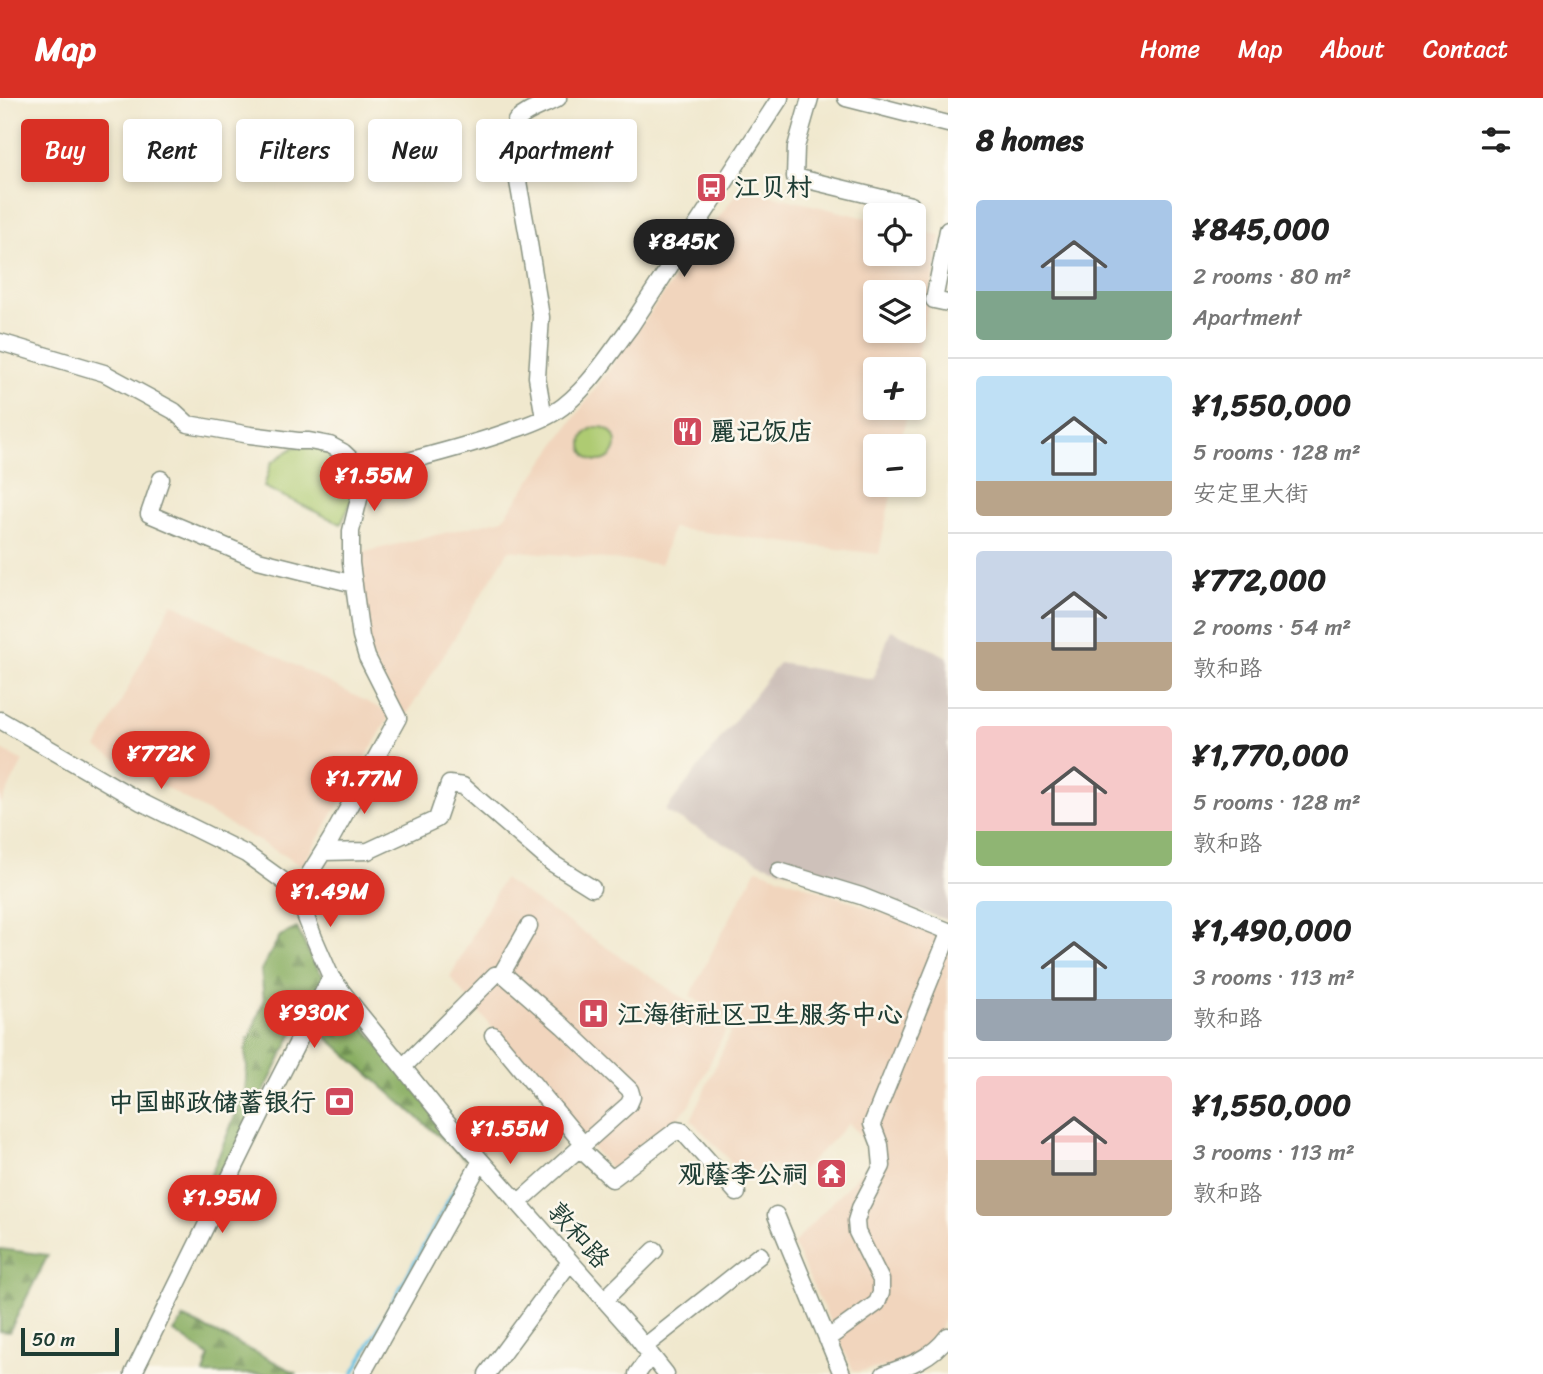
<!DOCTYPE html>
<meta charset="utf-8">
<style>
body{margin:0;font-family:Sriracha,"LXGW WenKai TC",sans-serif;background:#f2f2f2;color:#222;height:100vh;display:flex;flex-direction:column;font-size:26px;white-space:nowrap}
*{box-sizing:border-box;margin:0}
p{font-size:23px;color:#767676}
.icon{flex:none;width:38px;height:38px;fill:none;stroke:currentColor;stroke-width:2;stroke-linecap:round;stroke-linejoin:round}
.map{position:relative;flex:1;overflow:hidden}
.sheet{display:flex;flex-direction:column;background:#fff;width:595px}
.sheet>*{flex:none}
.top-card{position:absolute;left:21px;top:21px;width:665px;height:63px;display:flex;gap:14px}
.buttons{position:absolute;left:863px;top:105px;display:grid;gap:14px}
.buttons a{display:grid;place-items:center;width:63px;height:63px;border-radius:7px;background:#fff;box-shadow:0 4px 10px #0003;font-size:35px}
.scale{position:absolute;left:21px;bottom:18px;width:98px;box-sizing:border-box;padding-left:7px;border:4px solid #1f3d34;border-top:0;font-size:19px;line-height:24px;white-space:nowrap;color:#1f3d34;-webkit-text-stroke:5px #fbf7ec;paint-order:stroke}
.price{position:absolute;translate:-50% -60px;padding:0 16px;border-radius:24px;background:#d93025;color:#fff;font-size:23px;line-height:46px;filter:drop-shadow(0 2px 4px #0008)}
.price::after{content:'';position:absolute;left:50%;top:42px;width:21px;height:16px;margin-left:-10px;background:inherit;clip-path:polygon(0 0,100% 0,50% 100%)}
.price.active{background:#222;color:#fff}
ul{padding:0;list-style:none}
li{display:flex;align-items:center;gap:21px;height:175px;padding:0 28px}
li+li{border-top:2px solid #e0e0e0}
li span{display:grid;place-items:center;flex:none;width:196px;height:140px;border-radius:7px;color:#555}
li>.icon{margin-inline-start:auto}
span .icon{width:84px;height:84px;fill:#fffc;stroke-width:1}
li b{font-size:30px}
h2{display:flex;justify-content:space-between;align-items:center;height:84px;padding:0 28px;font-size:30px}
.tag{padding:0 24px;border-radius:7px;background:#fff;box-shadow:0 4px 10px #0003;font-size:24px;line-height:63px}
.tag.active{background:#d93025;color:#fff}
header{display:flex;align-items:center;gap:42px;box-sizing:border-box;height:98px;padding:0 35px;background:#d93025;color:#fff}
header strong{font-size:33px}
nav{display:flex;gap:38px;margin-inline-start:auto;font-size:24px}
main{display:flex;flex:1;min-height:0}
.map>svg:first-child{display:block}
</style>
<header>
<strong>Map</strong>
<nav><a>Home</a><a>Map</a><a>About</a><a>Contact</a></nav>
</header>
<main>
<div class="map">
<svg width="948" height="1276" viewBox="0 0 948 1276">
<defs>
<pattern id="forest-firs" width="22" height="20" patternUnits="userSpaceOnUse" patternTransform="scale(1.75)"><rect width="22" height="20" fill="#8aaf64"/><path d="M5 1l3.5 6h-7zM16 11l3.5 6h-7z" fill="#709053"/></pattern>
</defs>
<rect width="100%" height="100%" fill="#fbf7ec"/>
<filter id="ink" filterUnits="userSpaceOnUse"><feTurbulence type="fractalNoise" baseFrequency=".0143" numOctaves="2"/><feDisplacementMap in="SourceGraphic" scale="14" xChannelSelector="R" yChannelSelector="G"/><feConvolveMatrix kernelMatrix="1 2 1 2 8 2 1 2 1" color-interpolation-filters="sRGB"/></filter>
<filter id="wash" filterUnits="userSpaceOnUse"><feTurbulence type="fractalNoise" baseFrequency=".00686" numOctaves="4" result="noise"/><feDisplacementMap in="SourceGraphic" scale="28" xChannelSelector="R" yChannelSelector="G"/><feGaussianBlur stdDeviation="1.57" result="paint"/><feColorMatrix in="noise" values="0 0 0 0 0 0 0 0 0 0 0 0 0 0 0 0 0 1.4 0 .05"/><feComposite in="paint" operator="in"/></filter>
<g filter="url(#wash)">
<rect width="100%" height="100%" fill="#f0e8ce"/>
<path fill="#f1d5bd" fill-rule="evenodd" d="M740 90 875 122V156H914V131L941 138 914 280V271H875V310H908L900 348H875V387H893L879 456 672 430 661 466 509 452 404 621 364 544 352 457 503 421 567 330ZM875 194H914V233H875Z
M172 505 391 616 302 768 97 650Z
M0 651 23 663 0 707Z
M757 771 948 837V1210L935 1246 895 1268 854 1274 793 1146 877 1057 849 1025 791 1084 773 1067 747 1080 691 1022 734 927 690 898 718 842Z
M503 781 689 904 728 927 690 1007 671 1026 611 1072 450 879Z"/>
<path fill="#cec1ba" d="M891 532 948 559V822L761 765 665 713 779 565 873 581Z"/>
<path fill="#aecb72" stroke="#668453" stroke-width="2" d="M582 346a17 17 0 1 1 34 0a17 17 0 1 1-34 0Z
M294 349H316L353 367C360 389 350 407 341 426L264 389 271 365Z"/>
<path fill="url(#forest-firs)" stroke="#54764c" stroke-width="2" d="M297 830 313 864 324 879 306 908 212 1100 207 1086 245 994 247 969 245 952 264 902 261 872 280 838Z
M336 895 451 1035 466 1062 315 929 328 896Z
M0 1151 48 1157 9 1234 0 1233Z
M184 1220 269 1261 297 1276H204L209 1258 174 1234Z"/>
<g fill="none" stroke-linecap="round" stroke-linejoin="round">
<path stroke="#65c1e3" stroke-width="3.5" d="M353 1276 460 1081"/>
</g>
</g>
<g filter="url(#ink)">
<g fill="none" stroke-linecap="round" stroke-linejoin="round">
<defs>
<path id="minor" d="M810 0 796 49 795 79 911 107
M846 0 948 26
M948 132 934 202 948 205
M0 244 104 275 174 313 188 326 250 337 298 343H309L330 347 343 354 359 369 364 385
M544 320 537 279 541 219 528 139 517 78 516 23C527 12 544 8 558 0
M161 381 149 416 258 462 354 486
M0 622 141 704 246 756 282 782 297 796 314 840 331 879 354 909 452 1030 632 1233 666 1276
M323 754 368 753 437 721 449 686 463 688 552 765 592 790
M779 773 861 798 948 833
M297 796 331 741 398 620 367 559 361 539 351 465V433L362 389 371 375 385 369C426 358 469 348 510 333 525 328 541 323 555 314 586 294 608 258 630 229L780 0
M502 875 529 828
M493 937 583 1046
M403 969 495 877 502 875 563 928 630 992 632 999 629 1006 518 1105
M579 1050 612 1081 677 1032 682 1033 737 1095
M776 1117 842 1276
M604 1202 655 1152
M827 1241 877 1205 881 1195V1182L857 1134 856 1123 860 1110 882 1068 880 1047 872 1026 948 838
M644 1249 760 1157
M133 1276 264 1010 331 879
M362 1276 481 1063
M487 1276 570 1164
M637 1276 651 1257
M884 1276C909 1268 932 1260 948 1238"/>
</defs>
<use href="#minor" stroke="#889281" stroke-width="19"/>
<use href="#minor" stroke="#fff" stroke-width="16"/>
</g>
</g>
<defs>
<symbol id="bus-square" viewBox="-11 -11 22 22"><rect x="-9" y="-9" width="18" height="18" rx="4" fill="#d1495b" stroke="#fbf7ec"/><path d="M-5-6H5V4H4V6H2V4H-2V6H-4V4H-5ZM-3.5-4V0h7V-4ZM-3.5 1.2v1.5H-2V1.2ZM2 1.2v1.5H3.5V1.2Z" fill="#fff"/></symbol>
<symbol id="restaurant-square" viewBox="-11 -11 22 22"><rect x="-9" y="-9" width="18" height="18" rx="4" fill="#d1495b" stroke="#fbf7ec"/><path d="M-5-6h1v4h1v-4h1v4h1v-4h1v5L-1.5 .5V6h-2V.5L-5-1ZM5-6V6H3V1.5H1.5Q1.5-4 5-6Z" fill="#fff"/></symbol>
<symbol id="hospital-square" viewBox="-11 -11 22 22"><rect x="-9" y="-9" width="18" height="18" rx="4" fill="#d1495b" stroke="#fbf7ec"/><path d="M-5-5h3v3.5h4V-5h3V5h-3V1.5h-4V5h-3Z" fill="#fff"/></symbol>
<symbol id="bank-square" viewBox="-11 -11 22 22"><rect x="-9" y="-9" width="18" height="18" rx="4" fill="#d1495b" stroke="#fbf7ec"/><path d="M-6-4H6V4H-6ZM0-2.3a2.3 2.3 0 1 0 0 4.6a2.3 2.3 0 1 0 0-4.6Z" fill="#fff"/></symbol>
<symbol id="temple-square" viewBox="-11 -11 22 22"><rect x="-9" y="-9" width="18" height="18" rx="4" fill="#d1495b" stroke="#fbf7ec"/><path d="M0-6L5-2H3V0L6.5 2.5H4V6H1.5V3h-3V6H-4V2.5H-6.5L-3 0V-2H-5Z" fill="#fff"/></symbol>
</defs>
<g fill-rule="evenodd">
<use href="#bus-square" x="694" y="72" width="35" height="35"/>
<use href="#restaurant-square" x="670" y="316" width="35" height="35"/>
<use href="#hospital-square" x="576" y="898" width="35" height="35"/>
<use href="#bank-square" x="322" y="986" width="35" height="35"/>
<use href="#temple-square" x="814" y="1058" width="35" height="35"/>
</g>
<g text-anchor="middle" stroke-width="5" stroke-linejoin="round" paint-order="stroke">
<g font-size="26" font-weight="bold" fill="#1f3d34" stroke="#fbf7ec" text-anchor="start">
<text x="734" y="98">江贝村</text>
<text x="710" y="342">麗记饭店</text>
<text x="617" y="925">江海街社区卫生服务中心</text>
<text x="316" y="1013" text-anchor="end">中国邮政储蓄银行</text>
<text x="808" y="1085" text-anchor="end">观蔭李公祠</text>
</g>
<g font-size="26" fill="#1f3d34" stroke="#fbf7ec">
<text transform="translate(579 1137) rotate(48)" y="9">敦和路</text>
</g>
</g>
</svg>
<div class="buttons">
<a><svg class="icon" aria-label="locate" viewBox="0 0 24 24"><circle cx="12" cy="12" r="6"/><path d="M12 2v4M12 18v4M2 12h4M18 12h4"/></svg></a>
<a><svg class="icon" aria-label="layers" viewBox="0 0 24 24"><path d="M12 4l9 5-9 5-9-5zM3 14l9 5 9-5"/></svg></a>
<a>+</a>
<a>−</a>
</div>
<div class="scale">50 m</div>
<b class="price active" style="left:684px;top:181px">¥845K</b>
<b class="price" style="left:374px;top:415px">¥1.55M</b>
<b class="price" style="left:161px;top:693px">¥772K</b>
<b class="price" style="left:364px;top:718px">¥1.77M</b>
<b class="price" style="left:330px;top:831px">¥1.49M</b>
<b class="price" style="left:314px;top:952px">¥930K</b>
<b class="price" style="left:510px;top:1068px">¥1.55M</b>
<b class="price" style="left:222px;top:1137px">¥1.95M</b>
<div class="top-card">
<a class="tag active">Buy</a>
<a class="tag">Rent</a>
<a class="tag">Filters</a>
<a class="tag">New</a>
<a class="tag">Apartment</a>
</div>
</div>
<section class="sheet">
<h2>8 homes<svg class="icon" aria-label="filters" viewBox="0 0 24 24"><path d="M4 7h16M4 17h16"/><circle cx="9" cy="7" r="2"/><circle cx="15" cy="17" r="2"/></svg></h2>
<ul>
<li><span style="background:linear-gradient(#a9c7e8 65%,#7fa58c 0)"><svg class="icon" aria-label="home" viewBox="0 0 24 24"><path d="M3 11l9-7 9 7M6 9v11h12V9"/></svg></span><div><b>¥845,000</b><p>2 rooms · 80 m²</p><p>Apartment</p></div></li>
<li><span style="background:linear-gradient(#bfe0f5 75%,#b9a48a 0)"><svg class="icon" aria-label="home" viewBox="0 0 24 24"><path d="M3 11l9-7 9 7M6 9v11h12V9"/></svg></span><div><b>¥1,550,000</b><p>5 rooms · 128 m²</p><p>安定里大街</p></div></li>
<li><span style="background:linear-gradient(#c9d6e8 65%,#b9a48a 0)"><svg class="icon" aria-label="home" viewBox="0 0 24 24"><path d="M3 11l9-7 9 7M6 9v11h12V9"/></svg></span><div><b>¥772,000</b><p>2 rooms · 54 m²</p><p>敦和路</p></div></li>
<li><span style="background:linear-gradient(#f6c9c9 75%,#8fb573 0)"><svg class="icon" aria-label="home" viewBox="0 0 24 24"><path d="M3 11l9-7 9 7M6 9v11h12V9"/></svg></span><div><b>¥1,770,000</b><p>5 rooms · 128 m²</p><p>敦和路</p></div></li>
<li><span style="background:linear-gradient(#bfe0f5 70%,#9aa5b1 0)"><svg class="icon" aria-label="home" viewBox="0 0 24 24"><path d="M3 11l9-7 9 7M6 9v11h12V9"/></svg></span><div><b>¥1,490,000</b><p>3 rooms · 113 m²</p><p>敦和路</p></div></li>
<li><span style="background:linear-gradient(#f6c9c9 60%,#b9a48a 0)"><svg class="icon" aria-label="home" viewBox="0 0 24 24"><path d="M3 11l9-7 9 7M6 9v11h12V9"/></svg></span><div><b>¥1,550,000</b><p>3 rooms · 113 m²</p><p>敦和路</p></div></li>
</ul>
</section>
</main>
